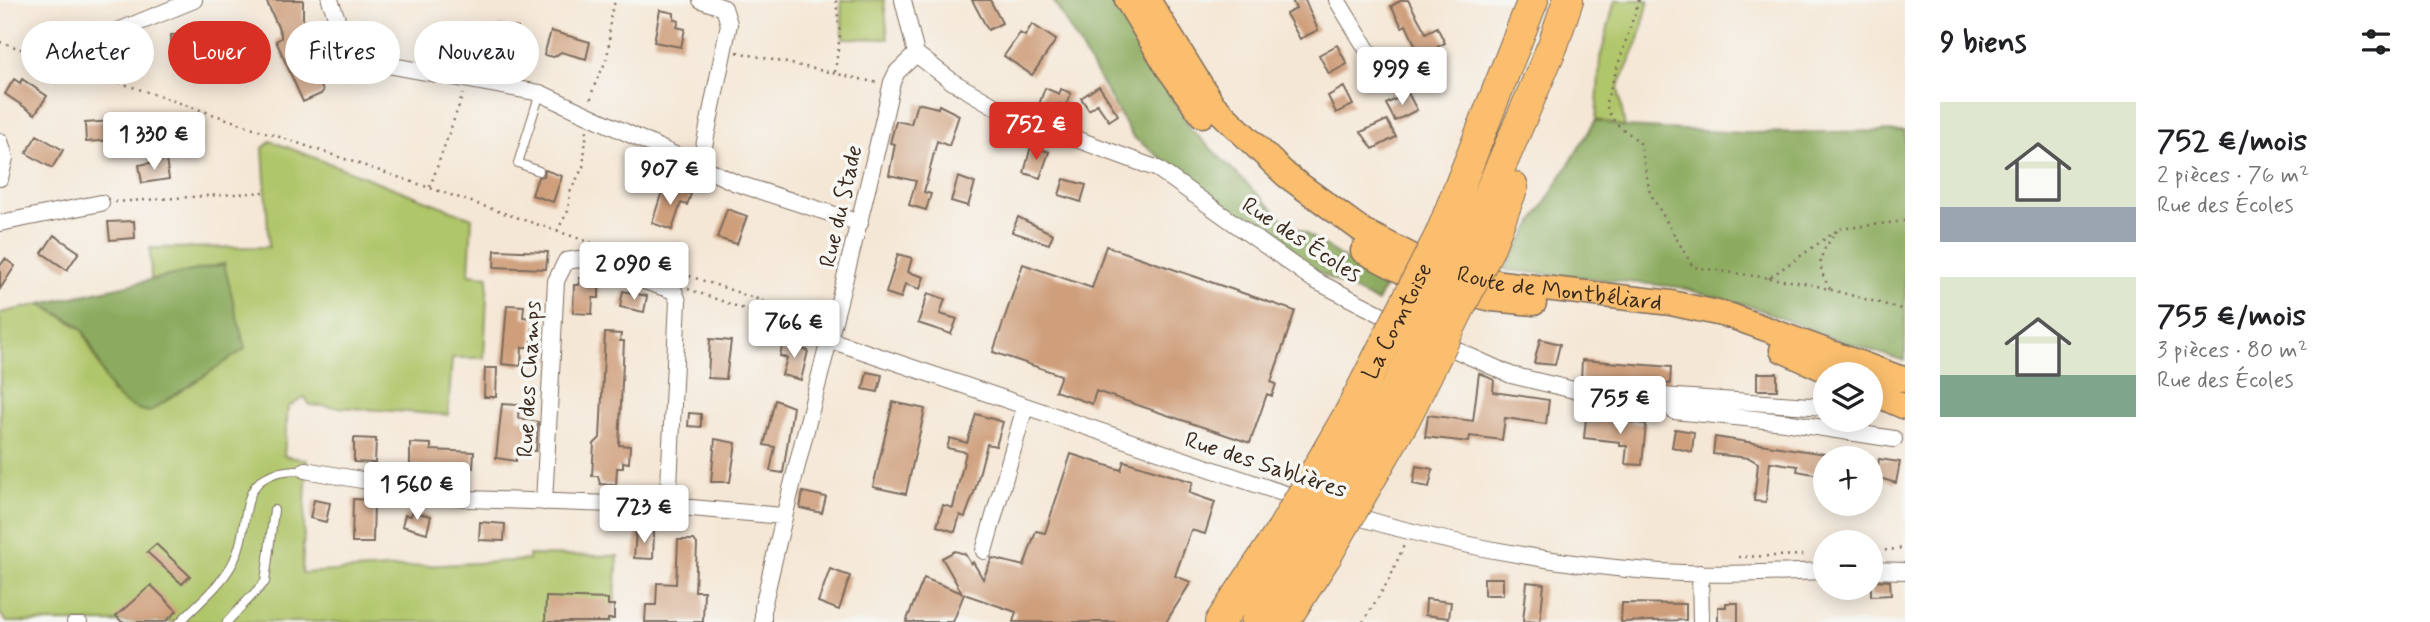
<!DOCTYPE html>
<html lang="fr">
<meta charset="utf-8">
<style>
body{margin:0;font-family:Mynerve,sans-serif;background:#f6f6f6;color:#202124;height:100vh;display:flex;flex-direction:column;font-size:26px;white-space:nowrap}
*{box-sizing:border-box;margin:0}
p{font-size:23px;color:#757577}
.icon{flex:none;width:38px;height:38px;fill:none;stroke:currentColor;stroke-width:2;stroke-linecap:round;stroke-linejoin:round}
.map{position:relative;flex:1;overflow:hidden}
.details{display:flex;flex-direction:column;background:#fff;width:525px}
.details>*{flex:none}
.guide{position:absolute;left:21px;top:21px;width:665px;height:63px;display:flex;gap:14px}
.tools{position:absolute;left:1813px;top:362px;display:grid;gap:14px}
.tools a{display:grid;place-items:center;width:70px;height:70px;border-radius:50%;background:#fff;box-shadow:0 4px 18px #0003;font-size:35px}
.price{position:absolute;translate:-50% -60px;padding:0 16px;border-radius:7px;background:#fff;color:#222;font-size:23px;line-height:46px;filter:drop-shadow(0 2px 4px #0008)}
.price::after{content:'';position:absolute;left:50%;top:42px;width:21px;height:16px;margin-left:-10px;background:inherit;clip-path:polygon(0 0,100% 0,50% 100%)}
.price.active{background:#d93025;color:#fff}
ul{padding:0;list-style:none}
li{display:flex;align-items:center;gap:21px;height:175px;padding:0 35px}
li span{display:grid;place-items:center;flex:none;width:196px;height:140px;border-radius:0px;color:#555}
li>.icon{margin-inline-start:auto}
span .icon{width:84px;height:84px;fill:#fffc;stroke-width:1}
li b{font-size:30px}
h2{display:flex;justify-content:space-between;align-items:center;height:84px;padding:0 35px;font-size:30px}
.chip{padding:0 24px;border-radius:32px;background:#fff;box-shadow:0 4px 18px #0003;font-size:24px;line-height:63px}
.chip.active{background:#d93025;color:#fff}
main{display:flex;flex:1;min-height:0}
.map>svg:first-child{display:block}
</style>
<main>
<div class="map">
<svg width="1905" height="622" viewBox="0 0 1905 622">
<rect width="100%" height="100%" fill="#f6f6f2"/>
<filter id="ink" filterUnits="userSpaceOnUse"><feTurbulence type="fractalNoise" baseFrequency=".0143" numOctaves="2"/><feDisplacementMap in="SourceGraphic" scale="14" xChannelSelector="R" yChannelSelector="G"/><feConvolveMatrix kernelMatrix="1 2 1 2 8 2 1 2 1" color-interpolation-filters="sRGB"/></filter>
<filter id="wash" filterUnits="userSpaceOnUse"><feTurbulence type="fractalNoise" baseFrequency=".00686" numOctaves="4" result="noise"/><feDisplacementMap in="SourceGraphic" scale="28" xChannelSelector="R" yChannelSelector="G"/><feGaussianBlur stdDeviation="1.57" result="paint"/><feColorMatrix in="noise" values="0 0 0 0 0 0 0 0 0 0 0 0 0 0 0 0 0 1.4 0 .05"/><feComposite in="paint" operator="in"/></filter>
<g filter="url(#wash)">
<rect width="100%" height="100%" fill="#f5e7d6"/>
<path fill="#b0c66a" stroke="#767844" stroke-width="2" d="M841 0H884L888 39 843 38Z
M1615 0H1649L1639 40 1618 88 1625 127 1596 120 1600 59Z
M271 141 472 218 469 274 488 276 484 358H452L448 415 310 405 305 397 288 407 284 456 307 460 302 573 528 560 529 555 618 556 613 622H7L0 614V313L41 304 82 329 112 393 224 264 151 280 150 248 269 247 263 148Z"/>
<path fill="#8cab5e" stroke="#646a3e" stroke-width="2" d="M1053 0H1111L1191 129 1282 218 1385 285 1377 302 1307 267 1133 137Z
M1596 120 1625 127 1745 133 1905 131V361L1837 340 1753 307 1678 287 1504 270Z
M224 264 245 349 149 412C100 403 106 365 83 331 75 320 53 312 41 304Z"/>
<g id="blocks">
<path fill="#cf9f7b" d="M266 0H303V19L314 43 318 41 323 52 316 55 324 76 318 79 323 91 321 94 303 102 276 41 281 38V34Z
M972 0H990L1002 23 988 30Z
M1292 0H1305L1318 30 1300 39 1286 14 1296 9Z
M1402 0H1408L1426 33 1437 27 1445 43 1437 47 1438 59 1428 64 1425 59 1422 60 1406 25 1402 27 1391 6Z
M660 10 674 13V19L679 21 677 27 685 29 681 47 654 42Z
M1032 24 1056 40 1032 75 1004 56 1020 33 1025 36Z
M500 26 518 28 514 60 496 58Z
M551 31 590 42 586 59 561 52 554 57 544 55Z
M193 34 194 67H181V59H172L171 35Z
M1337 45 1347 64 1329 74 1319 55Z
M14 79 20 83 22 79 47 96 35 114 5 94Z
M1099 86 1118 115 1109 121 1097 104 1089 110 1081 98Z
M1344 87 1353 105 1336 113 1328 96Z
M1045 88 1059 94 1061 89 1071 93 1066 106 1060 104 1054 120 1036 113Z
M1408 93 1417 110 1395 121 1386 104Z
M917 103 938 108 939 105 959 115 949 146 937 141 924 192 931 194 926 210 909 205 916 181 889 175 895 144 890 143 896 121 911 124Z
M1387 120 1396 137 1373 149 1361 132Z
M113 121 114 140 86 142 85 123Z
M37 135 63 150 52 168 26 153Z
M1031 146 1049 152 1040 178 1024 173Z
M166 160 169 179 142 183 139 165Z
M545 170 562 176 553 202 532 195 538 177 544 176Z
M958 177 975 183 968 206 951 201Z
M1064 179 1086 185 1081 202 1059 195Z
M664 185 691 194 687 205 681 203 672 230 652 223Z
M727 209 747 216 737 244 717 238Z
M1018 217 1053 234 1049 244 1012 232Z
M134 221 135 238 110 240 108 222Z
M54 235 79 252 67 270 42 253Z
M1106 246 1295 311 1271 382 1276 384 1272 396 1267 394 1250 443 1096 391 1092 404 1055 391 1061 375 993 352 1023 264 1092 288Z
M495 250 548 252 546 269 494 267Z
M898 254 912 258 908 272 924 277 920 289 905 284 901 298 886 293Z
M5 259 15 266 0 289V266Z
M579 278H592V286L599 287V298H593L592 314 573 313 574 285H579Z
M623 291 647 296 644 312 620 307Z
M928 293 945 299 940 314 957 319 951 334 918 323Z
M507 305 524 306 523 317 533 318 532 347H522L521 366 502 364Z
M605 333 621 334 620 341H624L619 445 630 446 629 463 623 462V468H617L616 485 600 484 598 476H592L594 444 600 438Z
M710 339 731 341 726 379 708 378Z
M1540 339 1560 344 1555 365 1534 363Z
M791 341 803 344 802 349 808 351 801 380 782 375 787 358 780 356 783 343 790 345Z
M1582 360 1671 367 1670 384 1581 380Z
M485 368H497L496 397H484Z
M867 372 882 375 878 392 863 389Z
M1479 373 1494 380 1493 392 1549 400 1546 424 1505 418 1502 440 1470 436 1469 442 1425 437 1428 415 1473 421Z
M1757 373H1777V390H1757Z
M775 400 793 407 783 473 770 471 775 447 764 445Z
M893 402 925 409 906 494 873 487Z
M502 404 519 405 518 418 538 422 536 451 516 450V461L496 458Z
M689 413 701 414V427L688 426Z
M976 414 1003 422 996 446 987 444 975 490 965 517 960 515 955 532 937 526 943 505 953 508 966 452 947 448 950 438 967 443Z
M1586 418 1646 424 1642 465 1625 464 1627 446H1620V442L1584 438Z
M1675 429 1694 432 1692 452 1672 447Z
M1715 437 1825 454V476L1797 471 1798 466 1770 462 1766 502 1754 501 1758 463 1749 458 1713 454Z
M354 438 376 439 375 463 354 462Z
M715 439 736 443 730 482H711Z
M410 443 431 444V450L474 452 473 468 460 467 459 474 448 473V468L410 466Z
M1071 454 1121 470 1124 461 1193 482 1189 493 1215 502 1205 534 1191 530 1175 576 1191 582 1166 622H1013L1016 612 964 594 953 622H906L924 578 962 593 942 558 955 551 965 554 971 564 973 562 983 579 992 558 1024 566 1036 531 1045 533Z
M1879 459 1900 462 1896 483 1876 477Z
M1416 466 1433 469 1429 487 1413 484Z
M803 492 826 497 822 513 800 508Z
M353 499 374 500 373 543H352Z
M314 500 330 503 326 522 310 518Z
M412 512 431 516 427 533 402 526 405 515 411 516Z
M480 522 505 524 504 541 479 540Z
M636 530 654 531 653 559 634 558Z
M678 540H694L697 544 695 591H704L703 622H645L646 605H656L657 583 676 584Z
M156 544 190 576 182 584 147 552Z
M830 569 850 576 839 610 818 602Z
M1484 578H1503V595H1484Z
M1871 580 1890 581 1891 595 1871 596Z
M1527 582 1544 584 1540 622 1523 621Z
M151 585 177 611 165 622H122L116 616Z
M546 597 608 599V605H614V619H608V622H545Z
M1426 599 1451 602 1449 618 1425 615Z
M1622 603 1686 604V620L1621 622Z
M1726 603H1738V622H1718V607H1726Z"/>
</g>
</g>
<g filter="url(#ink)">
<use href="#blocks" fill-opacity="0" stroke="#7c6c5e" stroke-width="2"/>
<g fill="none" stroke-linecap="round" stroke-linejoin="round">
<defs>
<path id="lane" d="M539 171 518 163 540 93
M71 622H83
M180 622C196 605 219 587 231 566 257 522 227 468 305 470
M227 622 265 582 274 510"/>
<path id="street" d="M330 0 347 46 360 60 540 93 736 183 860 223
M903 0 916 54 953 82 1008 114 1158 169 1314 280 1400 324
M1337 0 1371 56
M91 42 194 0
M0 141 5 158 0 178
M700 166 729 24 724 8 701 0
M0 223 101 203
M830 340 1306 501
M1436 341 1511 375 1574 390 1825 407
M1666 398 1674 411 1785 422 1894 439
M305 470 469 499 668 506 783 516
M544 502 556 281 566 261 579 259 674 291 678 301 668 506
M1344 513C1443 543 1546 563 1649 571 1707 576 1766 573 1825 571
M984 551 1025 407
M1871 570 1905 571
M1700 573 1701 622
M763 622V607C802 431 854 258 892 82L897 72 916 54"/>
<g id="primary">
<path d="M1127 0 1168 68 1202 115"/>
<path id="s1" d="M1148 0 1213 105 1286 175 1363 231 1429 265 1501 283 1671 303 1731 316 1905 380"/>
<path d="M1363 251 1423 282 1492 299 1534 303"/>
<path d="M1782 350 1835 374"/>
<path d="M1901 378 1886 382 1871 392 1905 407"/>
</g>
<path id="highway" d="M1441 233 1533 0
M1469 240 1553 45 1568 0
M1489 249 1513 187
M1220 622 1281 531
M1256 622 1307 545
M1284 622 1327 555"/>
</defs>
<use href="#lane" stroke="#7c6c5e" stroke-width="10"/>
<use href="#street" stroke="#7c6c5e" stroke-width="18"/>
<use href="#primary" stroke="#7c6c5e" stroke-width="27"/>
<use href="#highway" stroke="#7c6c5e" stroke-width="32"/>
<path stroke="#7c6c5e" stroke-width="2.5" stroke-dasharray="2 5" stroke-linecap="butt" d="M1639 0 1606 102C1610 125 1625 128 1640 143L1650 193 1693 267 1769 278 1839 229 1905 221
M0 42 819 320
M737 52 878 83
M90 72 97 56
M835 72 840 35 836 0
M591 99C593 82 603 72 607 56 612 36 606 19 616 0
M430 187 463 94
M115 202 265 192
M557 231 568 211 570 192 583 167 587 130
M1769 278 1810 284 1905 310
M688 289 817 335
M1830 289C1814 262 1820 254 1837 231
M1871 552 1905 548
M1738 557 1805 555
M1363 622 1389 580 1404 545"/>
<use href="#lane" stroke="#fff" stroke-width="8"/>
<use href="#street" stroke="#fff" stroke-width="16"/>
<use href="#primary" stroke="#fabe6e" stroke-width="24"/>
<use href="#highway" stroke="#fabe6e" stroke-width="30"/>
<defs>
<g id="highway-bridge">
<path id="s2" d="M1281 531 1350 412 1441 233"/>
<path d="M1307 545 1397 386 1469 240"/>
<path d="M1327 555 1405 419 1489 249"/>
</g>
</defs>
<use href="#highway-bridge" stroke="#7c6c5e" stroke-width="32" stroke-linecap="butt"/>
<use href="#highway-bridge" stroke="#fabe6e" stroke-width="30"/>
</g>
</g>
<g text-anchor="middle" stroke-width="7" stroke-linejoin="round" paint-order="stroke">
<g font-size="23" fill="#3b2a1e" stroke="#f6f6f2">
<text transform="translate(840 206) rotate(-77)" y="8">Rue du Stade</text>
<text transform="translate(1302 239) rotate(33)" y="8">Rue des Écoles</text>
<text dy="8" stroke="none"><textPath href="#s1" startOffset="527">Route de Montbéliard</textPath></text>
<text dy="8" stroke="none"><textPath href="#s2" startOffset="240">La Comtoise</textPath></text>
<text transform="translate(528 379) rotate(-87)" y="8">Rue des Champs</text>
<text transform="translate(1266 464) rotate(18)" y="8">Rue des Sablières</text>
</g>
</g>
</svg>
<div class="tools">
<a><svg class="icon" aria-label="layers" viewBox="0 0 24 24"><path d="M12 4l9 5-9 5-9-5zM3 14l9 5 9-5"/></svg></a>
<a>+</a>
<a>−</a>
</div>
<b class="price" style="left:1402px;top:107px">999 €</b>
<b class="price active" style="left:1036px;top:162px">752 €</b>
<b class="price" style="left:154px;top:172px">1 330 €</b>
<b class="price" style="left:670px;top:207px">907 €</b>
<b class="price" style="left:634px;top:302px">2 090 €</b>
<b class="price" style="left:794px;top:360px">766 €</b>
<b class="price" style="left:1620px;top:436px">755 €</b>
<b class="price" style="left:417px;top:522px">1 560 €</b>
<b class="price" style="left:644px;top:545px">723 €</b>
<div class="guide">
<a class="chip">Acheter</a>
<a class="chip active">Louer</a>
<a class="chip">Filtres</a>
<a class="chip">Nouveau</a>
</div>
</div>
<section class="details">
<h2>9 biens<svg class="icon" aria-label="filters" viewBox="0 0 24 24"><path d="M4 7h16M4 17h16"/><circle cx="9" cy="7" r="2"/><circle cx="15" cy="17" r="2"/></svg></h2>
<ul>
<li><span style="background:linear-gradient(#dfe7d0 75%,#9aa5b1 0)"><svg class="icon" aria-label="home" viewBox="0 0 24 24"><path d="M3 11l9-7 9 7M6 9v11h12V9"/></svg></span><div><b>752 €/mois</b><p>2 pièces · 76 m²</p><p>Rue des Écoles</p></div></li>
<li><span style="background:linear-gradient(#dfe7d0 70%,#7fa58c 0)"><svg class="icon" aria-label="home" viewBox="0 0 24 24"><path d="M3 11l9-7 9 7M6 9v11h12V9"/></svg></span><div><b>755 €/mois</b><p>3 pièces · 80 m²</p><p>Rue des Écoles</p></div></li>
</ul>
</section>
</main>
